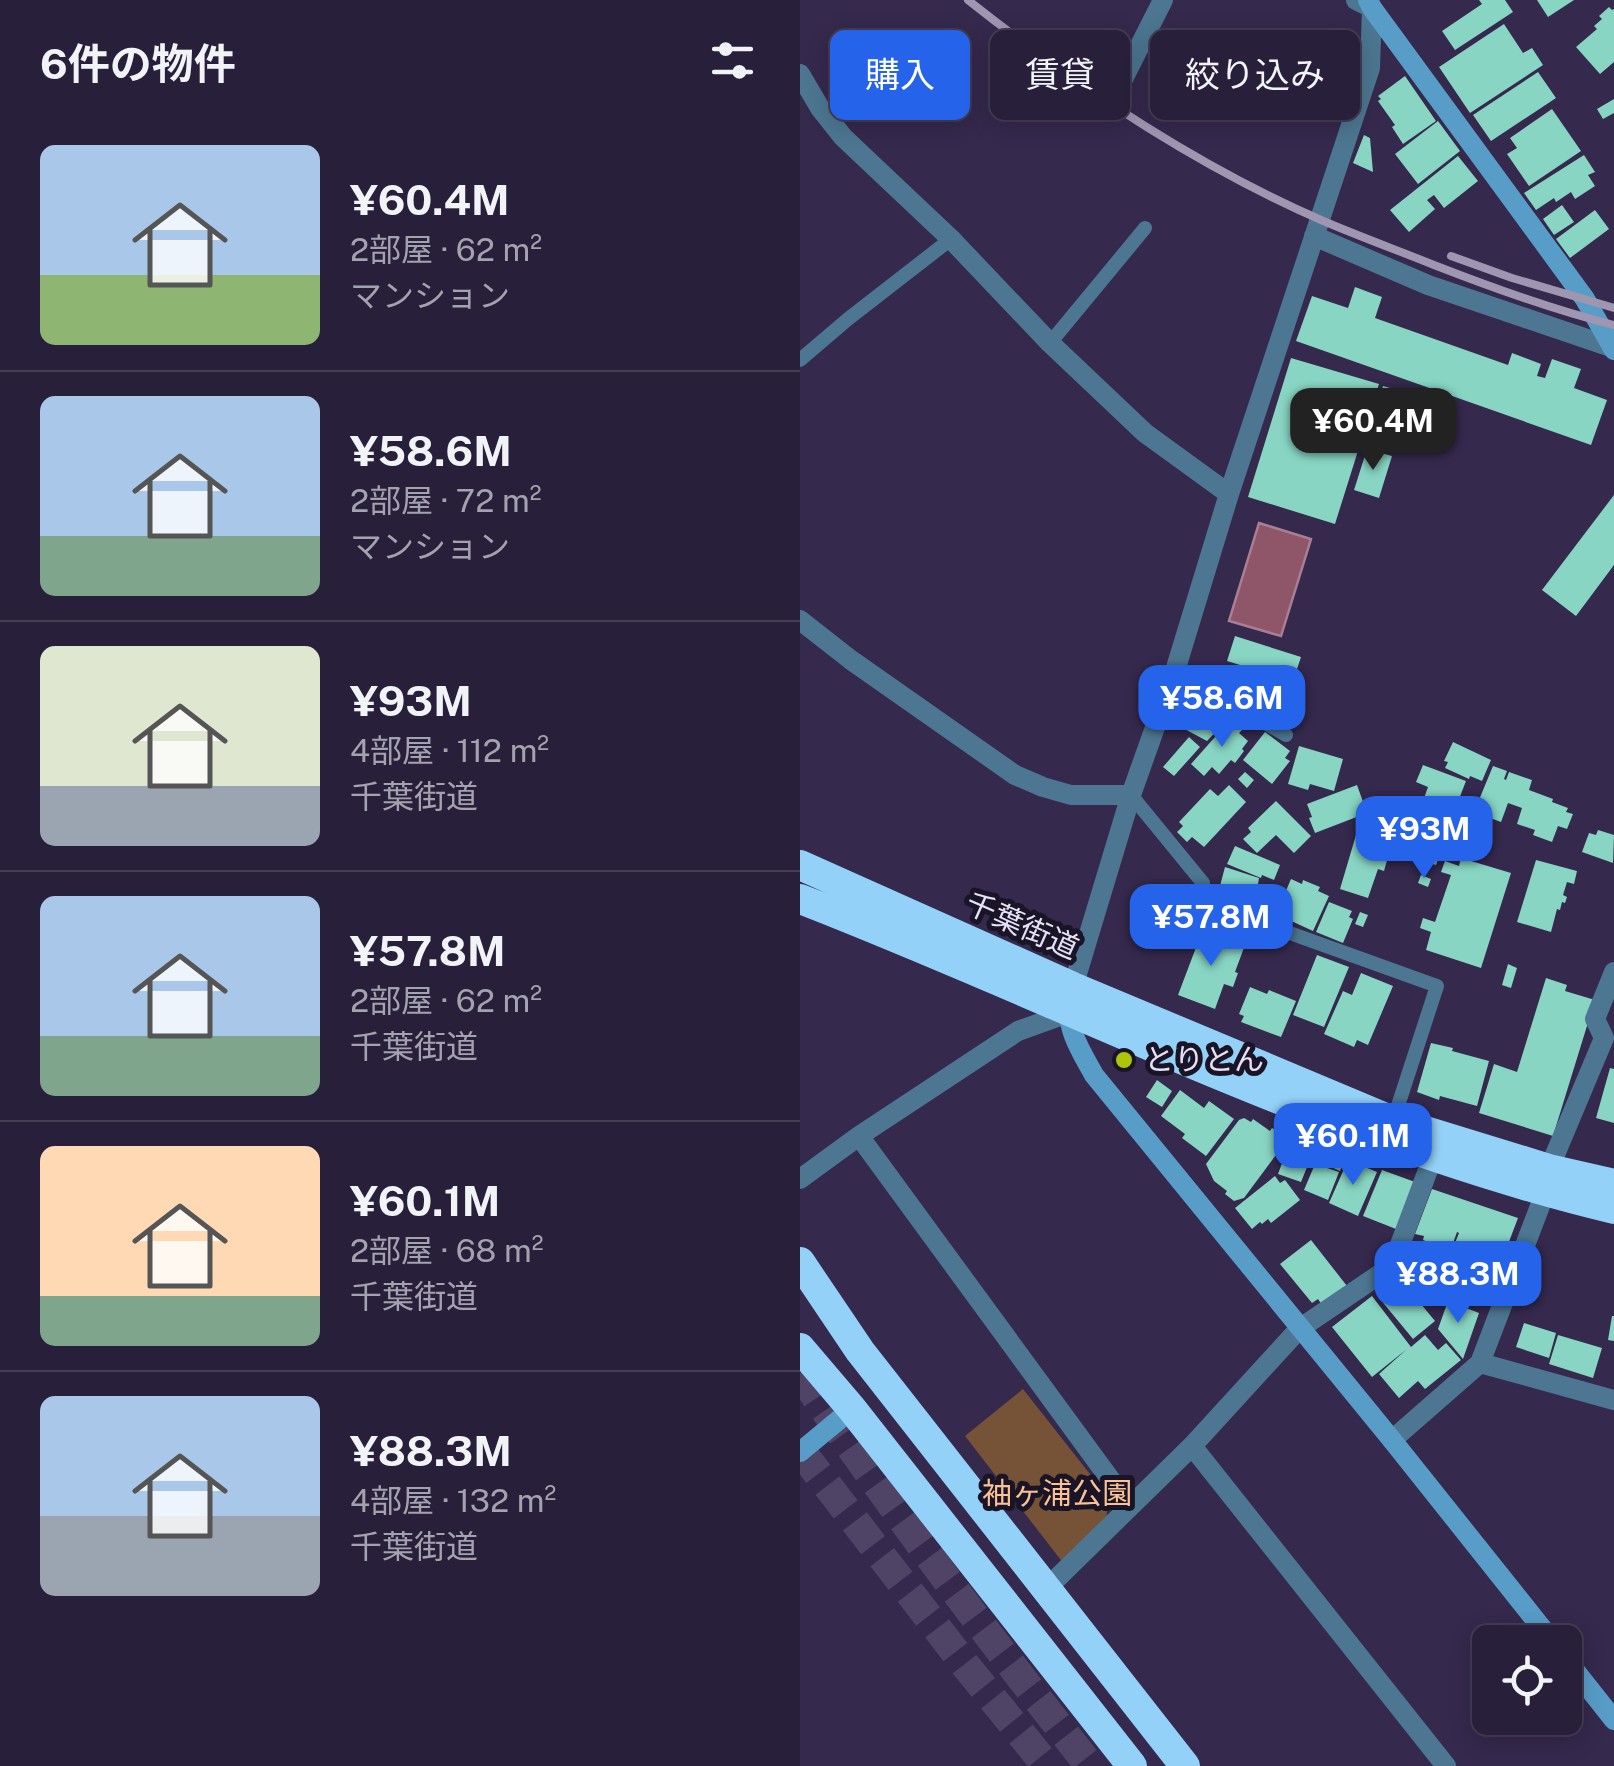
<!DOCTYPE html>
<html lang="ja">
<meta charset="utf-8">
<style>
body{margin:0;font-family:"Public Sans","Noto Sans JP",sans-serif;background:#302742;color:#f1f3f6;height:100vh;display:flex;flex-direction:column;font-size:38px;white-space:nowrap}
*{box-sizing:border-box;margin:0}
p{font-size:32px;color:#a5a2af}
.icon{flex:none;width:55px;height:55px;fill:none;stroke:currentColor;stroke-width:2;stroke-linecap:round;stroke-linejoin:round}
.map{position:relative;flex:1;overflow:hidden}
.drawer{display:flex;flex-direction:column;background:#281f3a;width:800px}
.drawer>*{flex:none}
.hud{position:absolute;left:30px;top:30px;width:632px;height:90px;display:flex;gap:20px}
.controls{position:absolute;left:672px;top:1625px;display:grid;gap:20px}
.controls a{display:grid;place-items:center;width:110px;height:110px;border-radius:15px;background:#281f3a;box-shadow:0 5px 25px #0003,0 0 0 2px #443d54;font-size:50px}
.price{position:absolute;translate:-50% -85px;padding:0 22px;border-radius:20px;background:#2563eb;color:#fff;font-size:32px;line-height:65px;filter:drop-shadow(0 2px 5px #0008)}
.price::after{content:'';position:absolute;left:50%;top:60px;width:30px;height:22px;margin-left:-15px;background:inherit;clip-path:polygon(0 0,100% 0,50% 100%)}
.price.on{background:#222;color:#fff}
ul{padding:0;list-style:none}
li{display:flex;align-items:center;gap:30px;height:250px;padding:0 40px}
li+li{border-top:2px solid #443d54}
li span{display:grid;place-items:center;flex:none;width:280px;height:200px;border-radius:15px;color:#555}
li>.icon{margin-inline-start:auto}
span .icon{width:120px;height:120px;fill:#fffc;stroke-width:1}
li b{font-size:42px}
h2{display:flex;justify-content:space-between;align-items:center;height:120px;padding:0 40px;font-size:42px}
.chip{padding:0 35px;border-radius:15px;background:#281f3a;box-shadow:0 5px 25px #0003,0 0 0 2px #443d54;font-size:35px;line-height:90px}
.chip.on{background:#2563eb;color:#fff}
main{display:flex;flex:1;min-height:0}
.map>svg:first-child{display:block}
</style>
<main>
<section class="drawer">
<h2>6件の物件<svg class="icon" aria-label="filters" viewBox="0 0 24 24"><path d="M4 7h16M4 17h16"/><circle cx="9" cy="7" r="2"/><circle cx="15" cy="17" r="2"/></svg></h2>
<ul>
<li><span style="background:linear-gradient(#a9c7e8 65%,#8fb573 0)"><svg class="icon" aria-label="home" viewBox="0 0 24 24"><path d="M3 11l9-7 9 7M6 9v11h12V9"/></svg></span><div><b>¥60.4M</b><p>2部屋 · 62 m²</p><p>マンション</p></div></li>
<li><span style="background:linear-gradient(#a9c7e8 70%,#7fa58c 0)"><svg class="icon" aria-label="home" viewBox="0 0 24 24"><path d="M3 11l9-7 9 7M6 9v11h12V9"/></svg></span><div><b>¥58.6M</b><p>2部屋 · 72 m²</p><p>マンション</p></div></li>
<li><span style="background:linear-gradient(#dfe7d0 70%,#9aa5b1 0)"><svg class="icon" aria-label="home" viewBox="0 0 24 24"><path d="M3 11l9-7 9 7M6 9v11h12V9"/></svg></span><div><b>¥93M</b><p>4部屋 · 112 m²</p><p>千葉街道</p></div></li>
<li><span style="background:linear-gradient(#a9c7e8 70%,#7fa58c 0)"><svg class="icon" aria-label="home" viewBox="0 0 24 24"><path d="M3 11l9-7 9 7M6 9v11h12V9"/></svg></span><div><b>¥57.8M</b><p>2部屋 · 62 m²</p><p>千葉街道</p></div></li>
<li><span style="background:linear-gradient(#ffd9b3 75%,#7fa58c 0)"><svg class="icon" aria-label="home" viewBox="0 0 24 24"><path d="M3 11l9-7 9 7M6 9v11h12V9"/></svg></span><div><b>¥60.1M</b><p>2部屋 · 68 m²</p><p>千葉街道</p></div></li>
<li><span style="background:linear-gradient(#a9c7e8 60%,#9aa5b1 0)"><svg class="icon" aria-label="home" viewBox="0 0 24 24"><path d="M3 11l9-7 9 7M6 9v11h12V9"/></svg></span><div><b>¥88.3M</b><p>4部屋 · 132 m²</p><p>千葉街道</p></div></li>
</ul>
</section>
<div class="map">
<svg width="814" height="1766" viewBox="0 0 814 1766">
<rect width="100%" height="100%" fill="#35294d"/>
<path fill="#765237" d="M223 1389 308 1497 306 1526 267 1568 165 1436Z"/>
<path fill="#8f5569" stroke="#a97f94" stroke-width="2.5" d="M459 523 511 539 481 636 429 621Z"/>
<path fill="#88d5c3" d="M679 0H705L713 12 655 50 642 31 682 4Z
M737 0H774L748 17Z
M809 7 812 10 814 9V62L800 74 776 47 797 29 794 26 802 19 799 16Z
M704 24 723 53 732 48 743 65 670 113 639 67Z
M738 72 756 98 691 141 673 115Z
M605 76 636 121 603 144 592 127 595 125 578 101 581 99 578 96Z
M814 99V113L803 119 797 109Z
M752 109 781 151 729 186 707 154 717 148 710 138Z
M638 121 660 151 618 184 595 154Z
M564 135 570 138 573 172 553 163Z
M784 155 795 172 788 175 795 186 775 199 771 192 756 202 754 198 736 210 724 193Z
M658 156 678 181 644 208 634 195 627 200 635 209 609 232 590 210Z
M762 205 774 222 754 235 743 219Z
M795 210 809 229 770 258 756 239Z
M555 287 582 297 575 318 708 365 712 353 741 364 737 376 745 378 752 359 781 369 774 388 807 400 791 445 496 341 512 296 548 308Z
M491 358 579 384 535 524 448 497Z
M583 386 611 394 593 452 565 443Z
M567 449 592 456 579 498 554 490Z
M814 495V565L776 616 742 590Z
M435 636 501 657 493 681 427 661Z
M390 692 433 714 407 741 379 726Z
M431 719 443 729 439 733 448 741 442 749 444 751 435 763 431 760 419 774 412 767 404 776 391 764Z
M465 732 490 751 485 758 490 761 472 784 443 760Z
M389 737 400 747 374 776 363 767Z
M653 742 691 760 682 781 670 776 669 779 645 768 648 762 644 761Z
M499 746 543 759 534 791 510 784 508 790 488 784Z
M623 765 666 781 654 812 623 801 628 787 616 782Z
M693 766 707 771 704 779 706 780 709 772 732 780 729 790 753 799 752 802 768 808 766 812 773 814 767 829 758 826 752 842 733 835 735 830 717 824 722 808 708 803 701 822 674 812Z
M445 772 454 780 447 788 438 779Z
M429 785 446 802 404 847 392 837 387 842 377 832 383 826 379 822 410 789 418 796Z
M557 785 567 813 515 833 509 818 512 817 507 804Z
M476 801 511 836 494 853 476 835 457 853 443 839 451 832 448 828Z
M606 815 648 831 636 865 593 851Z
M798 830 814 835 813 863 782 852 789 833 796 835Z
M556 835 591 846 584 871 578 869 568 898 540 889Z
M435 846 480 865 474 880 462 875 461 878 427 864Z
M661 858 711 873 681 968 626 950 631 932 620 928 623 918 635 922 651 875 641 872 645 861 659 866Z
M736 860 777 871 774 884 767 882 763 895 767 897 765 903 762 902 760 910 757 909 751 932 717 922Z
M425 867 459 878 458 884 469 887 461 914 416 901Z
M621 875 631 879 628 887 618 883Z
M491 879 502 884 503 880 520 887 518 891 529 896 513 931 476 914Z
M529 902 552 911 549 917 553 919 543 943 516 932Z
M560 912 568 915 563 927 555 924Z
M433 928 446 930 444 941 431 938Z
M403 929 445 945 435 972 438 973 433 987 424 984 415 1009 378 995Z
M517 955 549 967 524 1027 493 1015Z
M708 964 717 968 711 988 702 985Z
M561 973 593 986 568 1045 557 1040 554 1047 524 1034 543 991 552 995Z
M746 978 767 985 765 991 795 1000 753 1136 679 1113 694 1064 717 1072Z
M450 987 467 994 469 990 496 1001 481 1037 441 1022 444 1016 439 1014Z
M631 1043 653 1048 652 1051 689 1061 677 1106 640 1096 639 1100 617 1092Z
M810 1068 814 1069V1123L796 1118Z
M357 1080 372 1091 362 1107 346 1097Z
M380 1090 404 1108 409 1101 434 1119 406 1156 382 1138 385 1134 361 1116Z
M444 1118 451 1122 453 1119 470 1131 472 1128 485 1136 484 1144 444 1198 434 1201 425 1194 427 1191 414 1181 406 1164 439 1120Z
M492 1136 516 1145 501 1182 478 1174Z
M535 1156 544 1160 540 1171 531 1167Z
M548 1160 577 1172 558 1216 529 1203Z
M515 1164 539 1172 528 1200 504 1190Z
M582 1170 615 1182 596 1229 563 1216Z
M475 1176 480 1183 485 1180 500 1200 471 1223 468 1219 462 1224 460 1222 452 1229 435 1208Z
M632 1189 718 1218 699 1268 671 1257 697 1269 684 1302 639 1283 659 1233 657 1232 652 1246 638 1241 636 1245 623 1240 624 1236 615 1234Z
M511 1240 547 1286 522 1305 518 1299 512 1303 480 1264Z
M634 1247 648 1253 643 1263 630 1258Z
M612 1252 643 1264 633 1289 602 1277Z
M594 1286 597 1290 601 1287 612 1301 616 1298 635 1321 613 1339 580 1299Z
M572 1296 611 1347 625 1335 638 1350 646 1343 661 1360 625 1389 618 1381 599 1398 579 1374 607 1349 572 1377 532 1327Z
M648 1301 679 1313 663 1359 638 1329Z
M812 1316H814V1341L808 1340Z
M724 1323 756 1333 749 1358 716 1347Z
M758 1335 802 1348 793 1378 749 1364Z"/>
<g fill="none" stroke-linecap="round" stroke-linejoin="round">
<path stroke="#504466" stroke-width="30" stroke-dasharray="30 15" stroke-linecap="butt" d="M0 1373C91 1508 189 1638 290 1766
M0 1450 166 1666 247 1766"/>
<path stroke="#4c7691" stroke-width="14" d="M250 343 345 228
M0 360 48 319 151 239
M375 671 486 735
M331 795 403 883V916L462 923 637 986 593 1121"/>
<path stroke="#4c7691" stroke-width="20" d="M0 74 20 108 43 137 151 239 250 343 345 433 429 494
M321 83 363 0
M514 236 628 285 811 347
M0 620 51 660 215 775 243 787 271 795H331
M273 987 331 795 375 671 429 494 570 68 572 8 556 0
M59 1136 329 1505
M0 1179 59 1136 218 1031 268 1013
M680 1363 814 1400
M592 1440 680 1363 745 1193 749 1169 804 1038 795 1019 814 972
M392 1446 646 1766
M246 1589 392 1446 499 1329 592 1266 637 1146"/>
<path stroke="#589dc8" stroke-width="20" d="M568 0 572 8 785 299 814 350
M270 1002C265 1028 282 1053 294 1075L592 1440 753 1642
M0 1452 52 1409
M765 1658 814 1720"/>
<path stroke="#94d1f9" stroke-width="30" d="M0 865 273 987 593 1121 749 1169 814 1184
M0 899C271 1004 530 1141 814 1209
M0 1262 60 1351 385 1766
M0 1348 52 1409 332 1766"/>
<path stroke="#9f96b2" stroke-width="8" d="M168 0C274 84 397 166 521 220 558 236 597 250 634 265 693 288 753 310 814 325
M651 256 712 278 814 308"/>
</g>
<circle fill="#aec50a" stroke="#1a1526" stroke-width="4" cx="324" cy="1060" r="10"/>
<g text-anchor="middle" stroke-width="10" stroke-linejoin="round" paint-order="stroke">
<g font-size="30" fill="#e6e0f7" stroke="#1a1526">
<text transform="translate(222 926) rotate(24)" y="10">千葉街道</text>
</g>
<g font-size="30" fill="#e6e0f7" stroke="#1a1526" text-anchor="start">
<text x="344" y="1070">とりとん</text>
</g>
<g font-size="30" fill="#fbc196" stroke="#1a1526">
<text x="257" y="1504">袖ヶ浦公園</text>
</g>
</g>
</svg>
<div class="controls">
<a><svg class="icon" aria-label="locate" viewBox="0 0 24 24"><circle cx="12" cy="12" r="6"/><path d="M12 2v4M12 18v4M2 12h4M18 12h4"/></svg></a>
</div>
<b class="price on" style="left:573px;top:473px">¥60.4M</b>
<b class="price" style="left:422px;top:750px">¥58.6M</b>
<b class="price" style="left:624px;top:881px">¥93M</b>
<b class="price" style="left:411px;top:969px">¥57.8M</b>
<b class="price" style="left:553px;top:1188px">¥60.1M</b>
<b class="price" style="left:658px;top:1326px">¥88.3M</b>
<div class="hud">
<a class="chip on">購入</a>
<a class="chip">賃貸</a>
<a class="chip">絞り込み</a>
</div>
</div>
</main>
